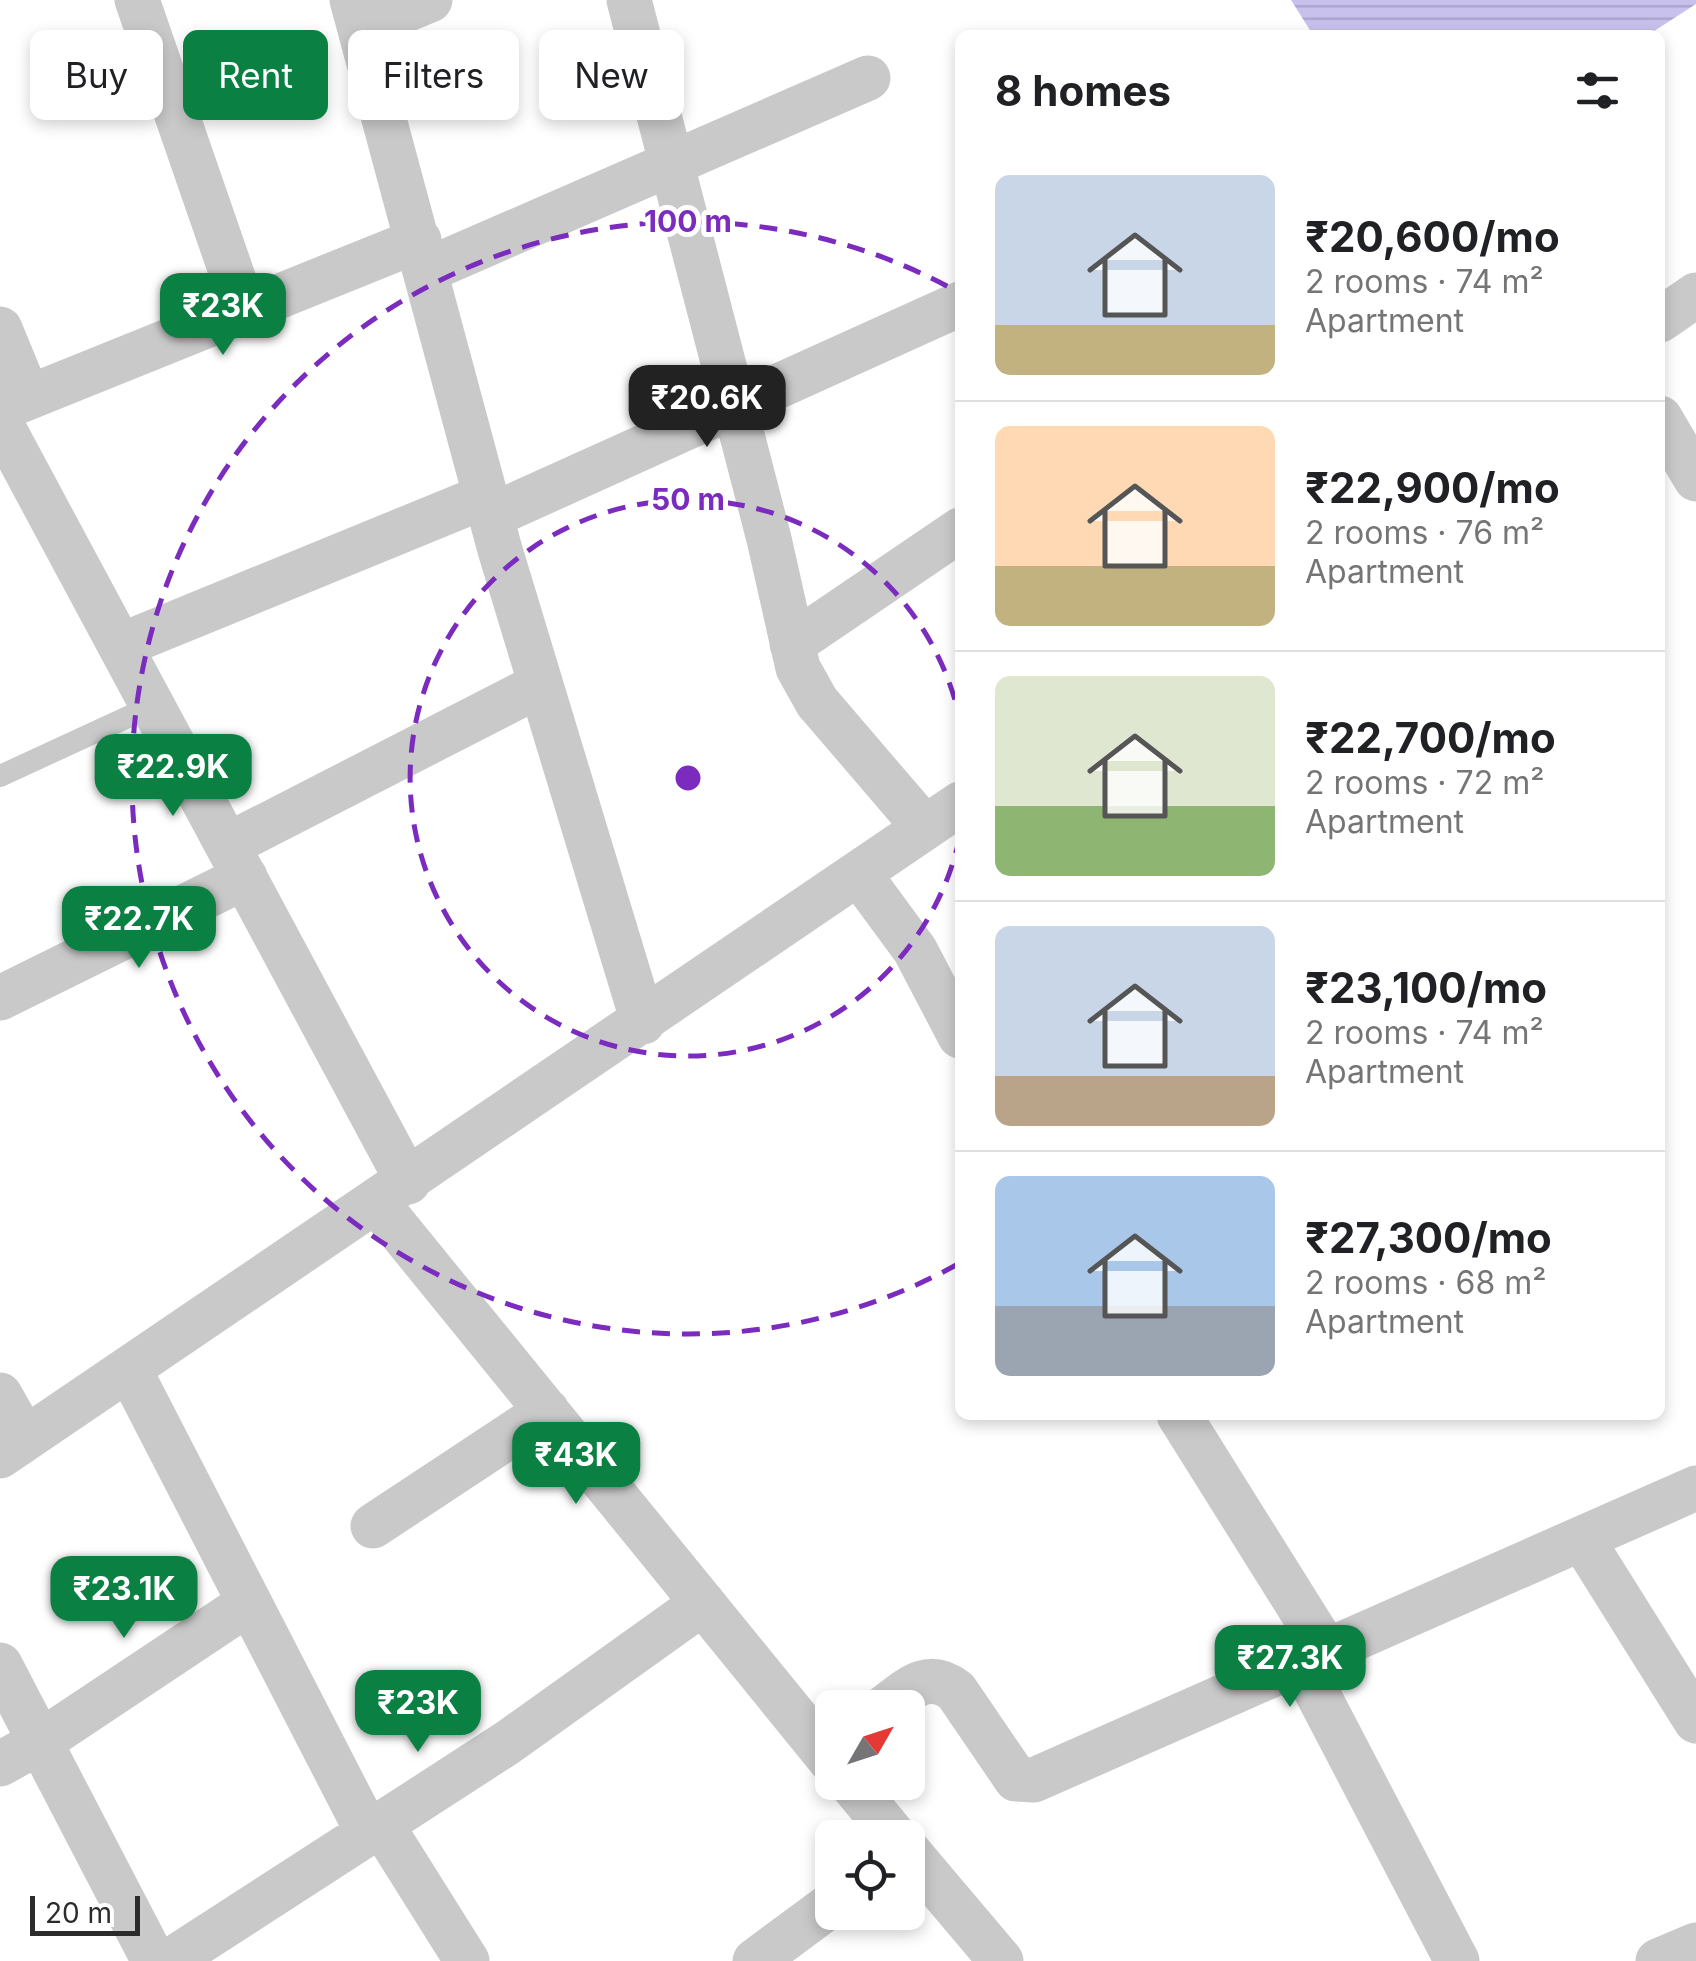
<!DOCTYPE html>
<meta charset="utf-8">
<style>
body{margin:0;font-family:Inter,sans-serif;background:#f2f2f2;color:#202124;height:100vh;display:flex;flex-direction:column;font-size:38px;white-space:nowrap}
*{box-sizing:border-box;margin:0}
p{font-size:32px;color:#757577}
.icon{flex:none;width:55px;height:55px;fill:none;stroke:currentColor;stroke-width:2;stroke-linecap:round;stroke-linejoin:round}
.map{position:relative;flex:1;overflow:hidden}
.drawer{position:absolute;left:955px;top:30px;width:710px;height:1390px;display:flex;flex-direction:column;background:#fff;border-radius:15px;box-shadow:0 5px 15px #0003}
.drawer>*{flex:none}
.guide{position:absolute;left:30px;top:30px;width:775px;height:90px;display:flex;gap:20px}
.needle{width:65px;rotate:51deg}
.buttons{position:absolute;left:815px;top:1690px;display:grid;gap:20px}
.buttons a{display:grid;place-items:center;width:110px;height:110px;border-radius:15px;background:#fff;box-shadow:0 5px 15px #0003;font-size:50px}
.scale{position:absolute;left:30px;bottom:25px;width:110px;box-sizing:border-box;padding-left:10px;border:5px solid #2c2c2c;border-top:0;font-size:28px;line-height:35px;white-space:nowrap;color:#2c2c2c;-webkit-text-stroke:8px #fff;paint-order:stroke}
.price{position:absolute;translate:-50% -85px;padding:0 22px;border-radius:20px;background:#0b8043;color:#fff;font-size:32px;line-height:65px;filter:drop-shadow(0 2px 5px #0008)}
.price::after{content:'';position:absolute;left:50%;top:60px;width:30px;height:22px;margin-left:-15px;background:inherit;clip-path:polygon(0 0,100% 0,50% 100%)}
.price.active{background:#222;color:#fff}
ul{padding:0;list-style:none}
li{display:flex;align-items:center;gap:30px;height:250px;padding:0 40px}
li+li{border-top:2px solid #e0e0e0}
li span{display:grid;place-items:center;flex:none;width:280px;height:200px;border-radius:15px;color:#555}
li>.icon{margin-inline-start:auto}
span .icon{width:120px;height:120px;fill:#fffc;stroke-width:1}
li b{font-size:42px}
h2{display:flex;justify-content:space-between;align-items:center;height:120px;padding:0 40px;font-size:42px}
.pill{padding:0 35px;border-radius:15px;background:#fff;box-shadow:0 5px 15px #0003;font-size:35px;line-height:90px}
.pill.active{background:#0b8043;color:#fff}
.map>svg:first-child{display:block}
</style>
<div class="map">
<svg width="1696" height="1961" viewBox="0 0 1696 1961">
<defs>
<pattern id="water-rules" width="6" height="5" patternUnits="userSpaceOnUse" patternTransform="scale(2.5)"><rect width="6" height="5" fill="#c8c1ed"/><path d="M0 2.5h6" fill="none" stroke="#aca6cb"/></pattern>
</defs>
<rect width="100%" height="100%" fill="#fff"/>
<path fill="url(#water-rules)" d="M1291 0H1696V4L1648 35H1313Z"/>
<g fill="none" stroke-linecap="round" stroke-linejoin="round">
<path stroke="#c9c9c9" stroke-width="22" d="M0 776 154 705"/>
<path stroke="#c9c9c9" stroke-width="45" d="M137 0 244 309
M352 0 500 550 643 1022
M629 0 769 539 798 668 817 702 925 828
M360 29 430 0
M427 270 868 78
M1660 320 1696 295
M0 329 28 397
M0 409 419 240
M1660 418 1696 479
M0 422 408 1182
M491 516 960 304
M792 644 960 530
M122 645 486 496
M228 845 540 685
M859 874 915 950 960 1036
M0 998 245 877
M377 1203 832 1762
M129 1369 368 1833
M0 1395 25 1439
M1179 1415 1328 1653
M0 1456 960 804
M373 1526 547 1411
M1582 1539 1696 1721
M1302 1664 1457 1961
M0 1665 154 1961
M884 1708C909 1689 928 1669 956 1691L1016 1779 1034 1780 1696 1488
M0 1764 40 1742 249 1603
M850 1782 896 1838
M381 1824 467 1961
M908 1851 1001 1961
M170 1961 507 1743 703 1603
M755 1961 832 1904
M1658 1961 1696 1945"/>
</g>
<g fill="none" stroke="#7b2cbf" stroke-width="5" stroke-dasharray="18 12">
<path d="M960 836A278 278 0 1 1 960 720"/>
<path d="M958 1264A556 556 0 1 1 958 292"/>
</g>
<circle cx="688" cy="778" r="15" fill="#7b2cbf" stroke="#fff" stroke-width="5"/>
<g font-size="30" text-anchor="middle" font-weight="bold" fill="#7b2cbf" stroke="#fff" stroke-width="10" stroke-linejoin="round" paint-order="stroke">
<text x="688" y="232">100 m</text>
<text x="688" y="510">50 m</text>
</g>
</svg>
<div class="buttons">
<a><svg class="needle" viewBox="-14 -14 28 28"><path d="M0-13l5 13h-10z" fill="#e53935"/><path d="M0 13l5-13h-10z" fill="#757577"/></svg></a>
<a><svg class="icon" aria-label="locate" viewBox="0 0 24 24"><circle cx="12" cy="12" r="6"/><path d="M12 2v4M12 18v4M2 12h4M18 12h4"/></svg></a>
</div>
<div class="scale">20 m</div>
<b class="price" style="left:223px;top:358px">₹23K</b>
<b class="price active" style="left:707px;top:450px">₹20.6K</b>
<b class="price" style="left:173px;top:819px">₹22.9K</b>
<b class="price" style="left:139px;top:971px">₹22.7K</b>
<b class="price" style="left:576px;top:1507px">₹43K</b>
<b class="price" style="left:124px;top:1641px">₹23.1K</b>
<b class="price" style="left:1290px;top:1710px">₹27.3K</b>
<b class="price" style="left:418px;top:1755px">₹23K</b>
<div class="guide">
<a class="pill">Buy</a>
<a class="pill active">Rent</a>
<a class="pill">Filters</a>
<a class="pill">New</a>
</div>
<section class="drawer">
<h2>8 homes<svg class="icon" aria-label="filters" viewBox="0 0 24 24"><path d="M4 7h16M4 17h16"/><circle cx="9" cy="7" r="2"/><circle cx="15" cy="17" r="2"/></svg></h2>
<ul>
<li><span style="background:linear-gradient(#c9d6e8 75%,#c2b280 0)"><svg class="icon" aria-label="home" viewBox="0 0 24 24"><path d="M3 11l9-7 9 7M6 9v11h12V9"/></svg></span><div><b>₹20,600/mo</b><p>2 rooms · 74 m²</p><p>Apartment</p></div></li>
<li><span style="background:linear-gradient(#ffd9b3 70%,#c2b280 0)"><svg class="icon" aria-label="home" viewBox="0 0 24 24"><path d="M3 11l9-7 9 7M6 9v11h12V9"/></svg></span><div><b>₹22,900/mo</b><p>2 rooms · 76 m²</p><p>Apartment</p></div></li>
<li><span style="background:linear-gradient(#dfe7d0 65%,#8fb573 0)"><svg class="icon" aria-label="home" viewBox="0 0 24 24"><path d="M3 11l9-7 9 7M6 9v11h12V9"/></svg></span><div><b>₹22,700/mo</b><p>2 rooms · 72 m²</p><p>Apartment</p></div></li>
<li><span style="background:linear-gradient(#c9d6e8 75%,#b9a48a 0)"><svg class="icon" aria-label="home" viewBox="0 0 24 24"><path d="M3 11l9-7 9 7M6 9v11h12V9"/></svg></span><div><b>₹23,100/mo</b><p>2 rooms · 74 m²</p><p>Apartment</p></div></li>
<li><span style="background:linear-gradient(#a9c7e8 65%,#9aa5b1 0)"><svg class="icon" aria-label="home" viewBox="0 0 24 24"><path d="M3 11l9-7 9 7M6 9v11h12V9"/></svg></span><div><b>₹27,300/mo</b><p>2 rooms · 68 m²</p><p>Apartment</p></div></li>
</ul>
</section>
</div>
